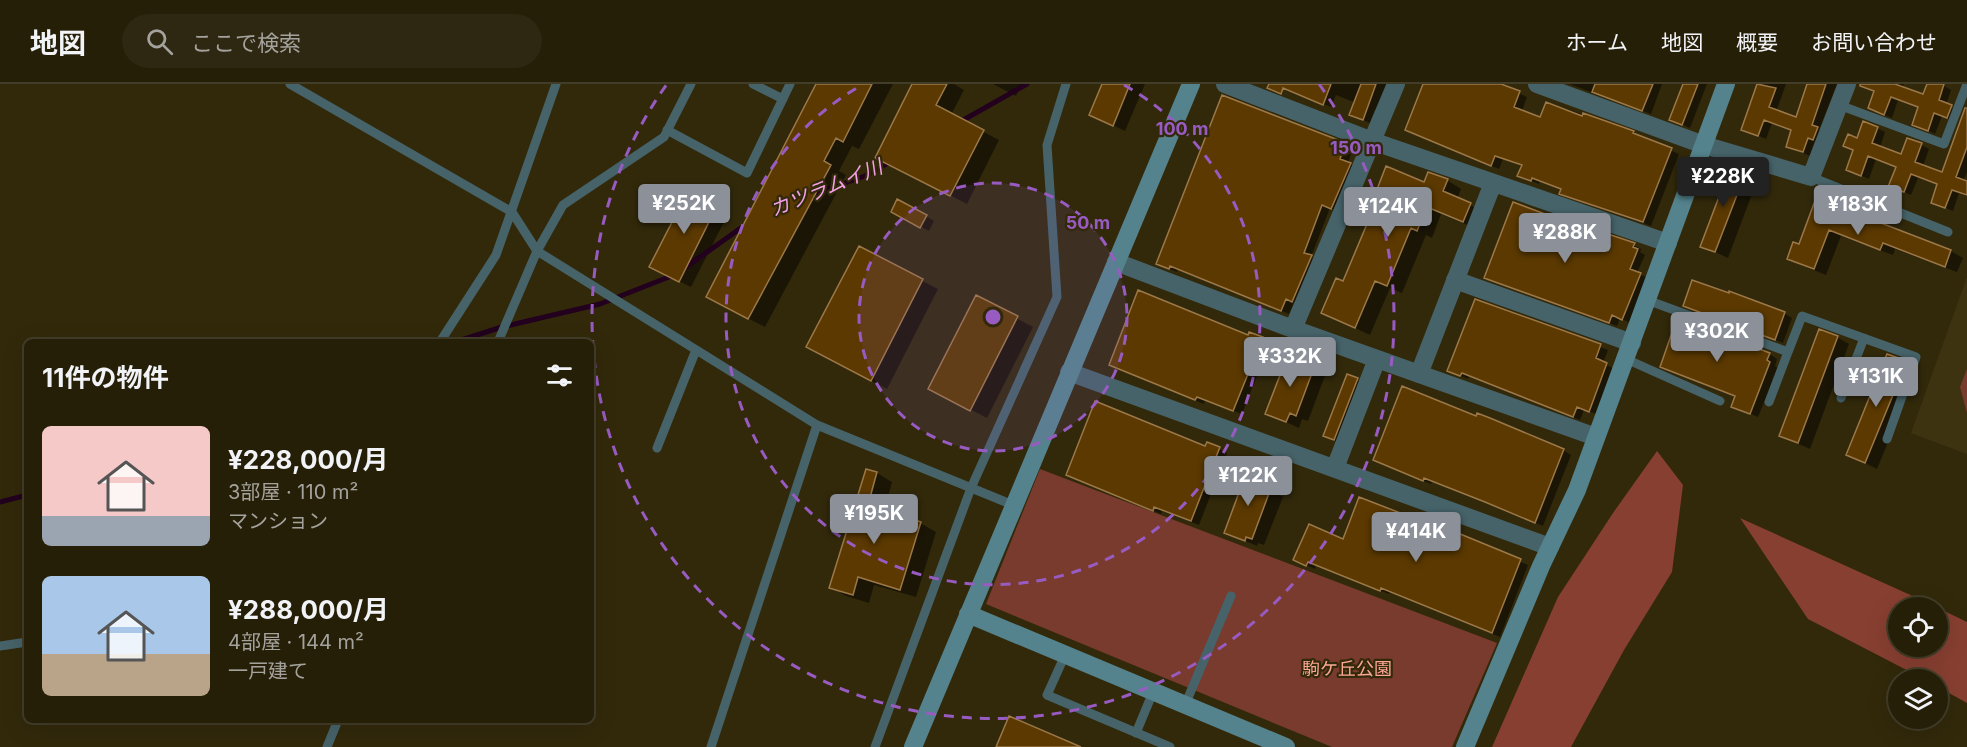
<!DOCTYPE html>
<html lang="ja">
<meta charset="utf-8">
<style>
body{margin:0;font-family:Inter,"Noto Sans JP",sans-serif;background:#2e2712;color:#f1f3f6;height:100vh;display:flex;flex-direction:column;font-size:22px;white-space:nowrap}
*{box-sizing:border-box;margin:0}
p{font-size:20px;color:#a4a29c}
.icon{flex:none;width:33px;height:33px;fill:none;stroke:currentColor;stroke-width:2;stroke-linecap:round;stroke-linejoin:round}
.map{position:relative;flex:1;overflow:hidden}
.drawer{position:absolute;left:24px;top:255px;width:570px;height:384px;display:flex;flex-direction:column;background:#261f08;border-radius:9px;box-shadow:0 6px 24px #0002,0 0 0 2px #423d29}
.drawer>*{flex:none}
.controls{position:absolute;left:1888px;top:513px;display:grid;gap:12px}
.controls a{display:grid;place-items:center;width:60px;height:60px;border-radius:50%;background:#261f08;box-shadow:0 6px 24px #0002,0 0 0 2px #423d29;font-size:30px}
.price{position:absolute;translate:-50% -51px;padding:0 14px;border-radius:6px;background:#8c9099;color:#fff;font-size:20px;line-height:39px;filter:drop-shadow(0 2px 3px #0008)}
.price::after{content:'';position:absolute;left:50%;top:36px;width:18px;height:14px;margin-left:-9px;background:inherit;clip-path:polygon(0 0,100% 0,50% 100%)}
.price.selected{background:#222;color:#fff}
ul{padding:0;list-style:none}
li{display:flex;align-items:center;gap:18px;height:150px;padding:0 18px}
li span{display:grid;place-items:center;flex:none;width:168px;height:120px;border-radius:9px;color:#555}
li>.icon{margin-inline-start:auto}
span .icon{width:72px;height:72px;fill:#fffc;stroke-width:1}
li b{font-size:26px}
h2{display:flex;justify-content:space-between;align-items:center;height:72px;padding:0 18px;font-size:26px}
header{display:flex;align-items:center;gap:36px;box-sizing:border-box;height:84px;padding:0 30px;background:#261f08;border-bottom:2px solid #423d29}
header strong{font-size:28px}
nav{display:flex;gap:33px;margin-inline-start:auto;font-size:21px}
.search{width:420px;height:54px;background:#2e2712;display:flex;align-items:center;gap:15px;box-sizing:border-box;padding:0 21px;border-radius:33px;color:#a4a29c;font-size:22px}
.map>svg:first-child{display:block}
</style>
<header>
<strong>地図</strong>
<div class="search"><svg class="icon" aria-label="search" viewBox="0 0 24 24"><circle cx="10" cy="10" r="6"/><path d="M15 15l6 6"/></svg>ここで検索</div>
<nav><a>ホーム</a><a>地図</a><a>概要</a><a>お問い合わせ</a></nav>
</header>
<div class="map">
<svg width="1967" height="663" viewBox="0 0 1967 663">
<rect width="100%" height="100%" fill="#32290b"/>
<path fill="#3e3311" d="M1967 193V370L1911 349Z"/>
<path fill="#793b2e" d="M1967 285V329L1960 303Z
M1040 385 1497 559 1452 663H1332L986 520Z"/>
<path fill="#873f31" d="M1657 367 1683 401 1672 488 1624 566 1571 663H1492L1558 513 1613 429Z
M1740 434 1937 523 1899 524V562H1938V524L1967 538V619L1938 603V596L1924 595 1808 535Z"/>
<path fill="#0007" d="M818 0H893L859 65 852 62 839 87 846 91 765 243 724 222Z
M914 0H954L964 6 951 31 999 56 967 120 893 82Z
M993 0H1022L1016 12Z
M1103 0H1145L1125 47 1091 31Z
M1274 0H1393L1381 28 1375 26 1370 39 1358 34 1356 19 1336 11 1331 23Z
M1425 0H1498L1527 13 1522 27 1541 35 1548 18 1634 49 1679 70 1651 142 1568 113 1561 109 1562 106 1540 97 1539 100 1527 95 1523 82 1503 75 1499 85 1414 50Z
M1569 0H1662L1651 30Z
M1684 0H1707L1690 44 1670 35Z
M1759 0H1786L1776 28 1797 35 1808 0H1837L1819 46 1825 49 1821 59 1815 57 1810 72 1787 62 1793 47 1772 39 1766 55 1742 45Z
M1878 0H1904L1902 4 1924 12 1928 0 1944 2 1951 6 1946 21 1958 27 1955 37 1942 32 1935 50 1914 40 1920 24 1898 16 1892 34 1877 28 1870 24Z
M1222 13 1353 65 1348 79 1358 84 1339 128 1330 124 1311 173 1318 177 1300 221 1294 218 1289 230 1178 185 1177 188 1165 183Z
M1967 24V88L1963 97 1967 99V112L1959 109 1953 127 1932 118 1939 101 1918 94 1911 111 1890 102 1897 83 1876 75 1869 95 1848 86 1858 56 1877 44 1885 48 1880 64 1902 72 1908 55 1922 61 1929 65 1923 82 1943 90Z
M1746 87 1758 94 1728 174 1702 162Z
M1447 96 1461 105 1457 115 1485 128 1477 145 1441 130 1432 154 1426 151 1402 209 1390 204 1370 251 1323 229 1344 199 1424 100Z
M1817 116 1951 167 1963 174 1957 188 1895 165 1893 171 1841 152 1826 191 1801 181 1789 174 1800 162Z
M718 119 730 126 691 203 663 189Z
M901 132H926L934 137 929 147Z
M1551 134 1634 161 1641 165 1640 168 1645 171 1637 189 1648 194 1630 239 1620 234 1617 242 1485 194Z
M859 164 938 205 887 305 824 272Z
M976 213 1033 243 987 334 946 313Z
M1476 217 1608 266 1603 279 1614 285 1597 330 1584 326 1580 336 1469 292 1468 295 1456 290Z
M1685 222 1784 229 1792 234 1783 259Z
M1249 253 1262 254 1270 259 1242 330 1205 316 1204 320 1118 284Z
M1837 253 1849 260 1810 365 1781 352Z
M1290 270 1310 277 1326 289 1308 337 1302 335 1299 344 1267 329Z
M1770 270 1777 275 1775 282 1778 284 1758 333 1733 322 1737 312Z
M1906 279 1918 286 1877 385 1847 370Z
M1357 296 1369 303 1337 358 1325 351Z
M1206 364 1219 365 1227 369 1199 441 1162 427 1161 430 1076 395Z
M1563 366 1571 371 1543 442 1495 421 1432 397 1431 400 1383 380Z
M877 389 892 398 884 428 920 439 936 448 916 513 874 501 869 519 846 512 831 503Z
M1268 396 1280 403 1277 410 1283 413 1264 461 1258 459 1257 462 1225 448Z
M1435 444 1447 446 1528 481 1500 553 1390 508 1389 510 1316 481 1315 485 1303 480 1344 457Z"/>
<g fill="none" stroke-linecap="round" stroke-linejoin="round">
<path stroke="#22001e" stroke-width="5" d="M958 39 1027 0
M810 111 865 92 893 76
M682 186 745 141
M455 258 502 243 600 220 674 191
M0 418 27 411"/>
</g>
<path fill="#5b3900" stroke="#9c7849" stroke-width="1.5" d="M816 0H872L843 58 836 54 824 77 831 81 748 235 706 213Z
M912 0H947L936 21 984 46 950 112 875 74Z
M1102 0H1130L1113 42 1089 31Z
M1269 0H1331L1323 21 1283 4 1281 10 1267 4Z
M1361 0H1376L1363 36 1349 31Z
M1423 0H1501L1520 7 1514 23 1540 33 1546 18 1582 32 1583 29 1634 47 1633 49 1672 64 1643 138 1559 110 1561 105 1532 94 1531 97 1517 92 1522 81 1495 72 1491 82 1405 46Z
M1595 0H1653L1642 27 1592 8Z
M1683 0H1698L1682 41 1669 36Z
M1757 0 1776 4 1769 23 1796 33 1807 0H1826L1812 41 1818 43 1813 56 1808 54 1803 68 1786 63 1791 46 1764 36 1758 52 1741 46Z
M1860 0H1895L1923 10 1927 0H1944L1939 16 1952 21 1947 34 1934 29 1928 47 1912 41 1918 23 1891 13 1884 31 1868 24 1874 7 1860 2Z
M1222 11 1346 59 1340 75 1351 79 1331 125 1322 121 1304 169 1312 171 1292 218 1286 215 1281 227 1170 182 1169 185 1156 180Z
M1965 24H1967V63L1956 93 1967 97V111L1952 106 1945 124 1931 119 1937 100 1911 90 1904 108 1888 103 1896 83 1868 72 1861 92 1846 86 1853 66 1843 62 1848 50 1857 54 1863 37 1878 43 1872 59 1901 70 1907 54 1922 59 1915 78 1942 88Z
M1731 81 1747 85 1715 168 1700 163Z
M1386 82 1424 98 1428 88 1448 95 1443 107 1471 119 1463 138 1427 123 1417 147 1411 144 1387 202 1375 197 1355 244 1321 229 1336 194 1343 197 1380 109 1376 108Z
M690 103 719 118 679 198 649 183Z
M1816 114 1951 166 1945 183 1883 159 1880 166 1829 146 1814 185 1787 175 1793 158 1799 160Z
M897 115 927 131 920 144 891 128Z
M1513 118 1550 132 1551 131 1635 159 1633 163 1638 165 1630 185 1641 189 1622 236 1612 231 1609 239 1484 194Z
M859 162 923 195 871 297 806 263Z
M1692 196 1729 209V207L1785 228 1775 256 1683 222Z
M1138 206 1248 251 1249 248 1263 253 1233 327 1197 313 1195 316 1109 281Z
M976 211 1018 232 970 327 928 305Z
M1475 215 1601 260 1596 274 1607 279 1589 328 1577 323 1573 333 1462 289 1460 292 1447 287Z
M1679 235 1770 269 1767 276 1770 278 1750 330 1731 323 1735 312 1660 283 1675 240 1677 241Z
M1819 245 1838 252 1798 359 1779 352Z
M1289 268 1310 276 1309 279 1315 281 1296 332 1290 329 1286 338 1265 330Z
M1887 270 1907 277 1865 379 1846 371Z
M1347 290 1358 294 1334 356 1323 352Z
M1402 302 1476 332 1477 329 1490 334 1564 365 1535 439 1485 418 1424 394 1423 397 1373 376Z
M1095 317 1205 362 1207 358 1220 363 1191 437 1154 423 1153 427 1066 391Z
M866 385 877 388 868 421 921 438 900 506 858 493 853 511 829 504Z
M1247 387 1269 395 1266 402 1271 404 1252 455 1246 453 1245 457 1224 449Z
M1359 413 1434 442 1435 440 1448 445 1521 475 1492 549 1381 504 1380 507 1308 478 1306 482 1293 476 1309 440 1343 455Z
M1009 632 1081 663H996Z"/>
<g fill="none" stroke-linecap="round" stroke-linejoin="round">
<path stroke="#466369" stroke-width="9" d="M290 0 512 128 537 167 817 341 1013 421
M753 0 783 15
M1839 21 1944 60 1967 0
M667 46 747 89 790 0
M1811 93 1948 148
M1647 216 1788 268 1802 232 1916 273 1887 355
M440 258 496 171 556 0
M498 258 537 167 563 121 664 53 691 0
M1626 275 1720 317
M1841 314 1864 254
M1769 318 1788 268
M657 364 696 266
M0 562 27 558
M1065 571 1047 611 1170 663
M1185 621 1231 512
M1136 649 1153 608
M327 663 338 636
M711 663 817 341
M875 663 971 404 1057 213 1047 61 1066 0"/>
<path stroke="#466369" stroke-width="18" d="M1225 0 1372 57 1668 159
M1537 0 1704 61 1811 93 1847 0
M1116 178 1293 245 1596 353
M1455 196 1632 259
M1293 245 1396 0
M1069 288 1550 463
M1419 290 1493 99
M1335 384 1377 275"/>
<path stroke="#54838d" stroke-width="18" d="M968 530 1286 663
M913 663 1191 0
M1465 663 1541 482 1577 406 1726 0"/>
</g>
<circle cx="993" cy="233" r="134" fill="#985bc2" fill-opacity=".12"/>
<g fill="none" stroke="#985bc2" stroke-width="3" stroke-dasharray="10 8">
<circle cx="993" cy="233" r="134"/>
<path d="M1124 1A267 267 0 1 1 862 1"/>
<path d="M1319 0A401 401 0 1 1 667 0"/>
</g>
<g text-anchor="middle" stroke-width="4.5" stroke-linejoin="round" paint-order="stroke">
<g font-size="18" fill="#fca694" stroke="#32290b">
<text x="1347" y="591">駒ケ丘公園</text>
</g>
<g font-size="20" font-style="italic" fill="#f4a1e7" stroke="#32290b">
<text transform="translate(826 104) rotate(-22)" y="7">カツラムイ川</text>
</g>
</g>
<circle cx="993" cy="233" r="9" fill="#985bc2" stroke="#32290b" stroke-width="3"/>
<g font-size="18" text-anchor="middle" font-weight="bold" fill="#985bc2" stroke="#32290b" stroke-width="4.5" stroke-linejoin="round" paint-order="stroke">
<text x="1182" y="51">100 m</text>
<text x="1356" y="70">150 m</text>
<text x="1088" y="145">50 m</text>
</g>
</svg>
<div class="controls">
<a><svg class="icon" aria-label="locate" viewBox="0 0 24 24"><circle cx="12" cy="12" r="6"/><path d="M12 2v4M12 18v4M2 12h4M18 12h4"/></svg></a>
<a><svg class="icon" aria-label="layers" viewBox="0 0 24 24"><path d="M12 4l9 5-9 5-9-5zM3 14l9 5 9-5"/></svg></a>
</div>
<b class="price selected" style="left:1723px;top:124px">¥228K</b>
<b class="price" style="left:684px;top:151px">¥252K</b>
<b class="price" style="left:1858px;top:152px">¥183K</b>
<b class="price" style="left:1388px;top:154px">¥124K</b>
<b class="price" style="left:1565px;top:180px">¥288K</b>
<b class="price" style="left:1717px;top:279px">¥302K</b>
<b class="price" style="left:1290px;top:304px">¥332K</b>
<b class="price" style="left:1876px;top:324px">¥131K</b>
<b class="price" style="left:1248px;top:423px">¥122K</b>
<b class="price" style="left:874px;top:461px">¥195K</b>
<b class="price" style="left:1416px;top:479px">¥414K</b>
<section class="drawer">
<h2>11件の物件<svg class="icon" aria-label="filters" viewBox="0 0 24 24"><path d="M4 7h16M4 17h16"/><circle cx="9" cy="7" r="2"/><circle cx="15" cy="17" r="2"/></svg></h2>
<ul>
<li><span style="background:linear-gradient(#f6c9c9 75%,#9aa5b1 0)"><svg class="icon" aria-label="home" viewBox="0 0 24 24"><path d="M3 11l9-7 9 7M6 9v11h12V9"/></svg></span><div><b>¥228,000/月</b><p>3部屋 · 110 m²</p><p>マンション</p></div></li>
<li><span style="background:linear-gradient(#a9c7e8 65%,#b9a48a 0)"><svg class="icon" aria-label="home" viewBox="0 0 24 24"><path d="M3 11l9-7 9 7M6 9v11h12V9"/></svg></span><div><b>¥288,000/月</b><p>4部屋 · 144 m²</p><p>一戸建て</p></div></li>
</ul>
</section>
</div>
